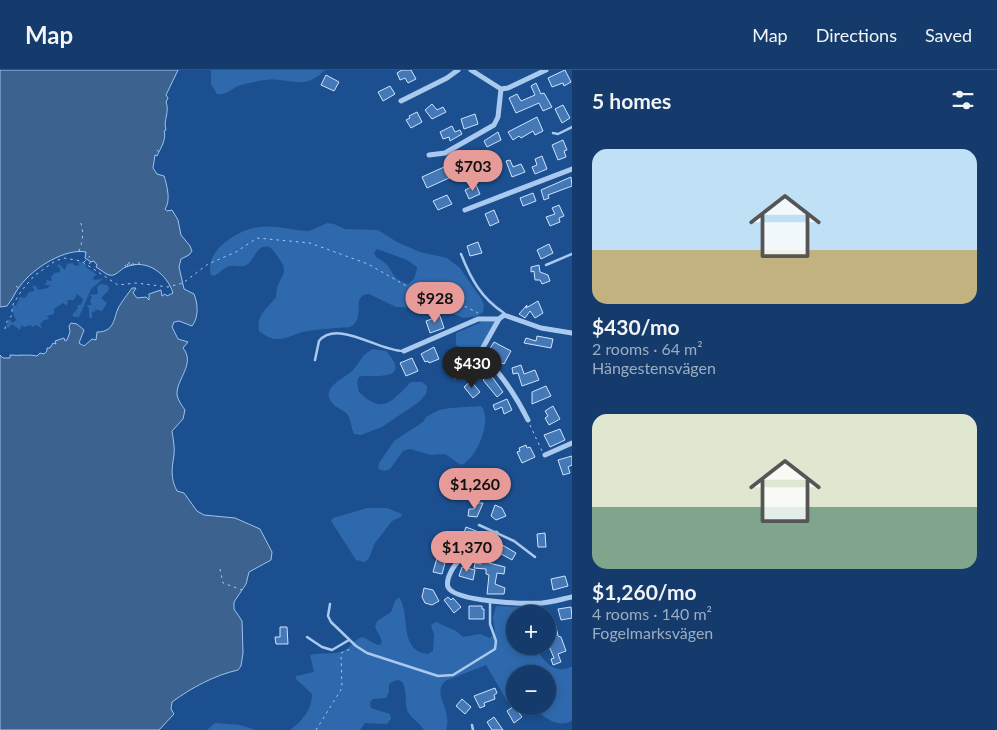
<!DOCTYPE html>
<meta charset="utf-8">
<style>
body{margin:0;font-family:Lato,sans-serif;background:#214673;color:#f1f3f6;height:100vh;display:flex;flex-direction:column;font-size:19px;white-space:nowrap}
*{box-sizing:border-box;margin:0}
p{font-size:16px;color:#9dadc1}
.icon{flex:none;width:28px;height:28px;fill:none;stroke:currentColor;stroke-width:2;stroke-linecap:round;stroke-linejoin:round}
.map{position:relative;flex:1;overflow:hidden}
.drawer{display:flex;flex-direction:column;background:#143b6b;width:425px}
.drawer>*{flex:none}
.tools{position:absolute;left:506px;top:535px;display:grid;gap:10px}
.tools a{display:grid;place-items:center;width:50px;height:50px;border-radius:50%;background:#143b6b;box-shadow:0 2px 8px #0003,0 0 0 1px #33557e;font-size:25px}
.price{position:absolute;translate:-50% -42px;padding:0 11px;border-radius:18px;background:#e69b98;color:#111;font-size:16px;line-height:32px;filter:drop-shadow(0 1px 2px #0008)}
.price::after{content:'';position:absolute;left:50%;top:30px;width:15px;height:11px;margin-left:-8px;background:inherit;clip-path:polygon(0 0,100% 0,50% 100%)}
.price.current{background:#222;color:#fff}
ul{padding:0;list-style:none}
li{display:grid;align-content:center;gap:10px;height:265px;padding:0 20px}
li span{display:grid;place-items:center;height:155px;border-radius:15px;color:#555}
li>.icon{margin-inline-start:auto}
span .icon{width:90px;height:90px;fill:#fffc;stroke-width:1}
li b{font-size:21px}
h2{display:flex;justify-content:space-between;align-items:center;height:60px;padding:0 20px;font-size:21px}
header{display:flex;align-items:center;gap:30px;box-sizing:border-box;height:70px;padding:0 25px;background:#143b6b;border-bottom:1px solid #33557e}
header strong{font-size:24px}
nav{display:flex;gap:28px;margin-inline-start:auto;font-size:18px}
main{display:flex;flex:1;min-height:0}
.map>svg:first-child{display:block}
</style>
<header>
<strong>Map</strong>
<nav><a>Map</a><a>Directions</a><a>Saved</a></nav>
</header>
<main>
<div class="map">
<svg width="572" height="660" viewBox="0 0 572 660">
<rect width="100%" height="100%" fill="#1b4f8f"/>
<path fill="#2e69ad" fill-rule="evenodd" d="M211 0H325C303 22 289 7 265 10 257 11 249 13 241 15 232 17 228 26 217 24L211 14Z
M327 153 334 154 345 159 378 160 397 172 420 182 447 188 460 198 482 230 484 235 483 242 477 246 463 248 442 239 396 237 369 224 363 225 359 230C358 241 361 251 350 257 336 258 320 259 307 261 288 265 278 277 259 261 256 244 267 239 276 227 277 200 297 208 270 177 257 174 256 186 249 193 241 200 235 193 227 197 222 199 219 204 214 206L211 205C203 181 240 158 260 157 276 155 292 160 307 161L312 160ZM377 179 407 190 417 197V199L414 209 408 214C392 209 395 204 386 194 382 189 377 190 374 183Z
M78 191 87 195 84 198 86 197 97 205 94 206 93 210 103 209 91 219 79 247H74L72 245 78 238 77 235H81L83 229 77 224 74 230H68L67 236 63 233 54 239V244L47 246 49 249 44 250 40 254 43 259 36 255 32 257 31 255 24 257 22 255 20 260 12 254 8 258 6 256 9 249 13 253 16 250 12 241 13 234 16 236 20 227 25 228 29 222 35 221 32 216H36L38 220 48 218 50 215H44L47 212 46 210 52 211 51 207 54 203 60 202V198L57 197 59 194 65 200 67 194 73 193 75 196 79 195Z
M100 214 107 215 109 218 108 221 101 228 107 233 102 241 94 239 96 241 92 242V249L89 247V239L87 235H92L90 231 92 227 89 225 98 224 97 217Z
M482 252H496L477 284 474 285 456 275V263Z
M373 279 386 281C417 315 363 303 359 307 356 311 358 318 359 322 383 346 393 330 411 312H422L427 316 426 324 419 332 382 357 361 365 354 364C351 358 351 351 348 345 345 341 339 339 335 336 317 319 342 310 352 301 361 293 359 286 373 279Z
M481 336C493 349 477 389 461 395L445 384 431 385 410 379 403 381 390 399 385 401 378 399 379 393 394 371 423 352 426 347 439 340 450 338Z
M367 438H387L402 444 401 447 392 451 375 473 369 488 365 492 356 490 331 451 333 448Z
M399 527C411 544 398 581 428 584L433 581 434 565 431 555 436 552 456 561 463 567 480 564 490 568 495 563 493 547 496 536 524 537 527 544H515V576H535C543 591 555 606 572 596V651C555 659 544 646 531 636H548V604H515V629L507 631 486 595 445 611C434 623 446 634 447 647 448 651 447 656 446 660H424C419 652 412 649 408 642 403 634 411 599 389 614V622L386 628 373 629 370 633 371 638 390 644 391 649 387 654 365 653 360 660H290C302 651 312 640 312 624L296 609V606L314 602 310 585C321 582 333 585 343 581 351 578 354 569 363 567L377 575 381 574 382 571 375 557 377 551 391 542 395 531Z
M215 653 240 655 256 660H207Z"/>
<path fill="#3c6290" stroke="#9cc4f0" d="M0 0H178L166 25 168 28 166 32C170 42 163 50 166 60L164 61C167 69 160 79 157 86L155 85 153 98 157 104 164 106C167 115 171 131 165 139L167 141 172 140 178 150 181 165 190 176 192 181 189 185 181 189 179 197 184 219 194 224C198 234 199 247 192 256L179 251 174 252 172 257 178 269 188 272 183 278C196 294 176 309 177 325 178 330 182 336 185 340L183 349 172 361C173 368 175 378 174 385 172 398 170 408 177 421L184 423 197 441 204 445 235 448 260 459 272 482 271 490 249 502 246 514 234 532V539L242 551 243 583 241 596 238 600C215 605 191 618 172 632L171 639 174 644 159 660H0V285L3 288H10V285C18 286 30 284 37 286L40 283 44 284 47 281V278H50L53 273 56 274 55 271 64 268 65 271 67 270 70 262 69 256 71 253 77 254 84 260 79 273 84 276 92 269 96 270 97 262C117 262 113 245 120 235 125 227 128 224 132 218H136L133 223 137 228 146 227 149 230V224L161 220 162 226 165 224 167 226 173 223C167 204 147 188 126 197 120 199 116 207 109 205 105 204 100 199 96 197L97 195 94 191 91 192 85 188 86 182C66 178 34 197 20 216 15 222 12 230 7 236L0 237Z"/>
<path fill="#4478b7" stroke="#cfe3fa" d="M402 0H411L416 9 408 13 405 8 400 10 397 3Z
M565 0 571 12 564 16 563 13 552 17 548 8Z
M326 5 339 12 334 21 321 15Z
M536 13 541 24 544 23 552 37 543 41 539 33 516 43 509 28 517 24 521 31 535 25 531 16Z
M390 16 395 24 383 31 378 22Z
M432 34 437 40 443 37 446 42 432 49 425 40Z
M563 35 570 48 562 53 555 39Z
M417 42 422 52 411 58 406 50 410 48 409 46Z
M475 44 478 54 464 59 461 49Z
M537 47 543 61 535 65 533 61 521 68 519 66 513 70 508 62Z
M452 56 455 62 460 60 462 64 450 71 449 67 443 69 440 62Z
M498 62 501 70 487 77 484 71Z
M563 70 567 80 564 81 566 87 558 90 552 75Z
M471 82 477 96 468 100 467 97 463 99 459 91 463 89 461 86Z
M542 86 547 99 535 104 532 97 537 95 535 89Z
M510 90 513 97 521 94 525 102 512 107 506 91Z
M444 97 449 108 427 118 422 107Z
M571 107 572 116 548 125 549 128 544 130 541 120Z
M476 115 480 124 469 129 465 120Z
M533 123 536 131 523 136 520 128Z
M447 125 452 134 438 140 433 131Z
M559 135 564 146 559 148 560 152 550 156 546 147 555 144 552 138Z
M494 140 499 152 490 156 485 144Z
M478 172 482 183 470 186 467 176Z
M549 174 553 183 541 189 537 180Z
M539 195 540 202 548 205 550 211 542 214 540 210H535L534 201 531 202V197Z
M538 231 543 243 535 248 530 241 525 248 519 244 527 235 526 238Z
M440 246 444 258 430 263 426 251Z
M537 266 553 269 551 278 524 273 526 268 536 271Z
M494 272 511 281 504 294 497 291 499 286 489 280Z
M434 277 439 289 429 293 428 291 425 292 421 284Z
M456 280 462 283 457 292 463 295 456 309 449 305 452 300 446 296Z
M412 288 418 301 406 306 400 293Z
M521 295 524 304 535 300 539 310 522 316 518 303 513 304 512 298Z
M490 304 503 322 497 327 483 310Z
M471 311 480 322 473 328 464 317Z
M546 316 551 326 532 334V322Z
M507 329 512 340 504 344 502 337 495 340 493 335Z
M553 336 560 349 549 355 545 348 548 346 545 341Z
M560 359 565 370 550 377 544 365Z
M526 375 527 378 530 377 535 387 522 393 517 382 520 381 519 378Z
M572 386V395L568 397 570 403 563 405 558 390Z
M477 433H483L477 447 468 446 469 439H474Z
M495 435 502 438 506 446 496 450 491 446Z
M466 457 484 464 478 476 469 472 471 467 464 462Z
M545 463 546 477H538L537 464Z
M499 473 516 483 512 490 494 480Z
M449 476 448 482 452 485 448 491 446 489 442 504 433 502 437 488 439 489Z
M484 486 491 488 489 493 505 497 504 504 497 503 495 514 505 518 504 524H487L489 505 486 504V499L474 498 475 493 481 494Z
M462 497 475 500 473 510 459 506Z
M565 506 568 516 553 520 551 509Z
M424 518 433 520 439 531 432 535 425 533 422 527Z
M448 527 451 530 453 528 461 537 454 543 444 530Z
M469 536H482V539H484V549H469Z
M571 537 572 548 561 550 558 539Z
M550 552H555L558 566 561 567 566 581 558 584 561 592 553 595 551 589 554 588 548 574V568L553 567Z
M280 557H287L288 574H276L275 567H280Z
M495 618 497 623 494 625 495 629 484 633 485 636 480 638 474 626Z
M462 629 471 637 465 644 456 636Z
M514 636 522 647 514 653 507 641Z
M494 647 503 660H492L487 652Z"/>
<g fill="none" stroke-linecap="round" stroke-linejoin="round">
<path stroke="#a9c9ee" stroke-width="1" stroke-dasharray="2.5 4" stroke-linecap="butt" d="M157 80 159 82
M79 181C83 172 84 160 80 151
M84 192 90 186
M129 192V196
M139 192V194
M133 193 134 196
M89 194 93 189
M127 194 128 196
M131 194 132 196
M136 194V195
M125 195 126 197
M16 216 21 220
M5 259 6 253 12 245V236L22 220 34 206 55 191 64 188 81 191 118 215 136 213 168 217 183 213 208 194 236 182 257 168 310 173 368 194 410 218 462 235 478 243
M530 355 542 381
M220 499 223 513 242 520
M316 660 342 618 341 583 353 578"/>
<path stroke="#a9c9ee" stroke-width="2.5" d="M553 63 558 64 572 57
M461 184C471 209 481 228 504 243
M546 195 572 184
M315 290 319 271C337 249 379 281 403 281
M479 455 514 471 535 487
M330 534 328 546 331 552 356 576 367 583 438 606 453 605 495 579 496 571 490 554V531
M307 567 322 577 332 580 349 570
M472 655 473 660"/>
<path stroke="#a9c9ee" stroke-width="5" d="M471 0 501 19 508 18 546 0
M401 31 447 8 458 0
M429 85 445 83 494 55 498 47 501 19
M465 140 572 99
M404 281 478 249H499
M528 350C519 332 508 314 495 299 490 293 481 290 481 281L499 249 504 245 541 258 572 263
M545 385 572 373
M496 463C484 488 464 479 453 498 450 503 446 511 448 517 455 532 526 534 542 533 552 532 562 529 572 527"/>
</g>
</svg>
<div class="tools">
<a>+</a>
<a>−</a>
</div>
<b class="price" style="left:473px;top:122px">$703</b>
<b class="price" style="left:435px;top:254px">$928</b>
<b class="price current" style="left:472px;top:319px">$430</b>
<b class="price" style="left:475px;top:440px">$1,260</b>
<b class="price" style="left:467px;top:503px">$1,370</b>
</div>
<section class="drawer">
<h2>5 homes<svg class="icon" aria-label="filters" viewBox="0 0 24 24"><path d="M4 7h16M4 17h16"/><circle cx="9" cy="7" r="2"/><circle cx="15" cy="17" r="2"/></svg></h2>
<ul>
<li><span style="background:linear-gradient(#bfe0f5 65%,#c2b280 0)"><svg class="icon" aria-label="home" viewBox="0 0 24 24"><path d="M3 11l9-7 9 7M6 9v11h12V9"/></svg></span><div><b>$430/mo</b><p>2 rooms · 64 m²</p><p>Hängestensvägen</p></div></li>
<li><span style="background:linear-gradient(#dfe7d0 60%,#7fa58c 0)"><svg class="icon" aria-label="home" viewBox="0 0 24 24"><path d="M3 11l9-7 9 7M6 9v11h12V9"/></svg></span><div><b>$1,260/mo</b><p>4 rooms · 140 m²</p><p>Fogelmarksvägen</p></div></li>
</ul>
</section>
</main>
